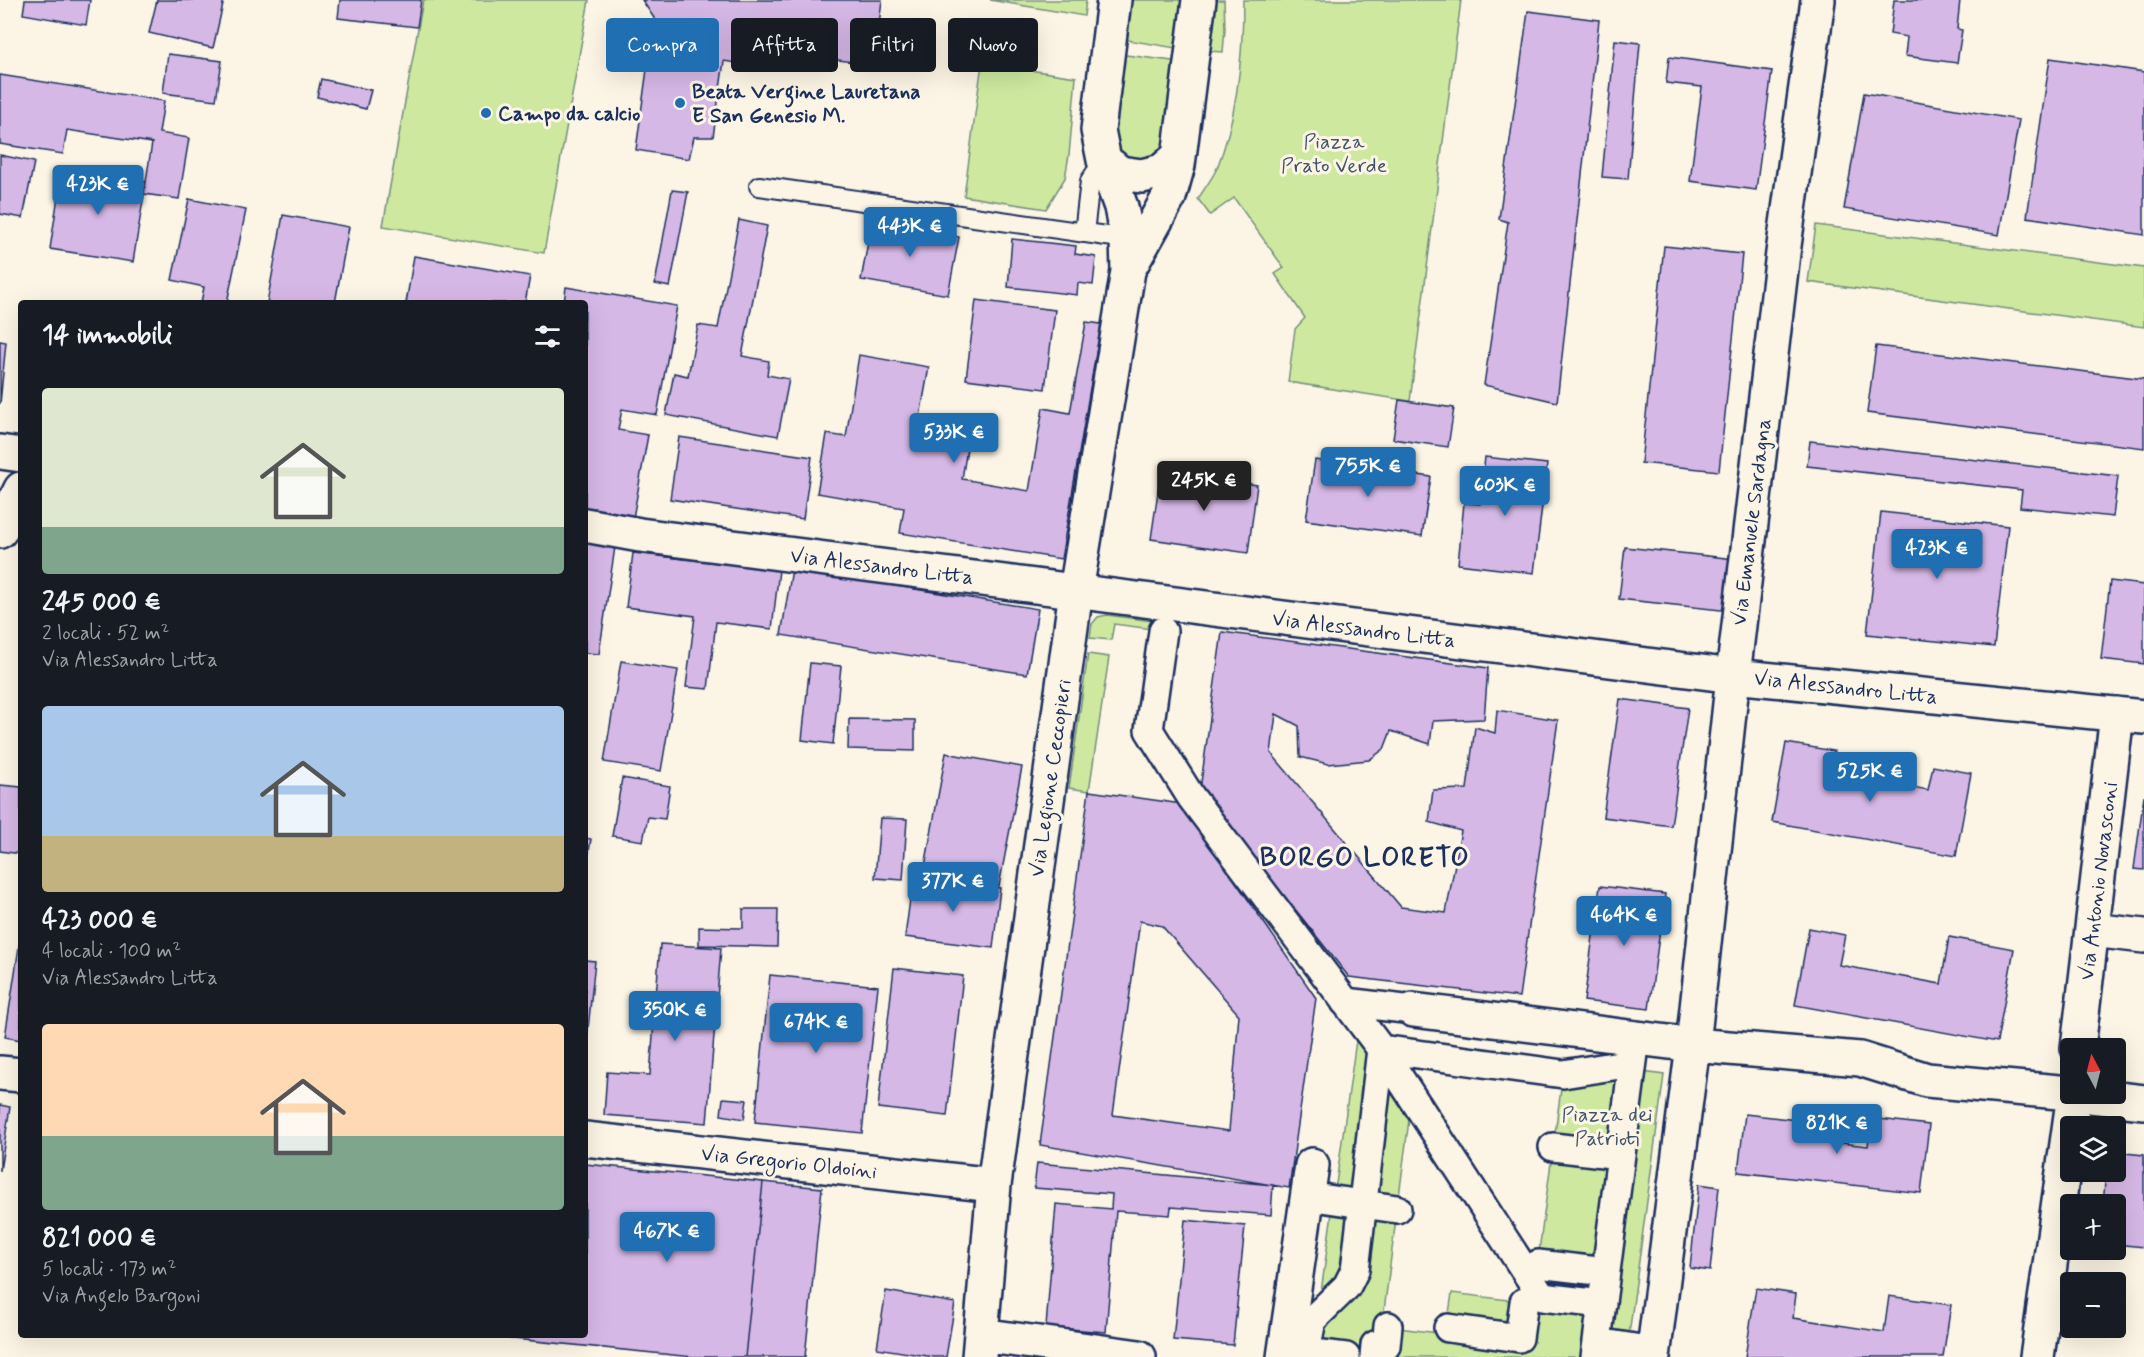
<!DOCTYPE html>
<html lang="it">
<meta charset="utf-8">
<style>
body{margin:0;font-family:Mynerve,sans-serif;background:#242831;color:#f1f3f6;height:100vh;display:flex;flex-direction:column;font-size:22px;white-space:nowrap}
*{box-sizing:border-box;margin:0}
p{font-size:20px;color:#9ea1a6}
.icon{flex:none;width:33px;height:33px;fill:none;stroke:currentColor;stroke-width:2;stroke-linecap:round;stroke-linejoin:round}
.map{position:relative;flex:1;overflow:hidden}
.details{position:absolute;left:18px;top:300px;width:570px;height:1038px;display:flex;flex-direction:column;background:#171b24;border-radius:6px;box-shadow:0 6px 24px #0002}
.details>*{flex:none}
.top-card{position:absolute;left:606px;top:18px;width:570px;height:54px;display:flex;gap:12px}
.needle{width:39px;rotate:353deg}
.tools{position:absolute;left:2060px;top:1038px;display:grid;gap:12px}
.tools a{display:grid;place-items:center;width:66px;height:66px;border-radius:6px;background:#171b24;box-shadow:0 6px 24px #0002;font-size:30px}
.price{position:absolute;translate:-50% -51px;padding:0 14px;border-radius:6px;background:#1f6fb2;color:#fff;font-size:20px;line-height:39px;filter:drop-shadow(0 2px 3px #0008)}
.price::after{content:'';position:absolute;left:50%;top:36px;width:18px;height:14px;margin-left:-9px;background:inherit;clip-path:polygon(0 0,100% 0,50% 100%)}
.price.active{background:#222;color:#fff}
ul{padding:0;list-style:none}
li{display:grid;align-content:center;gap:12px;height:318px;padding:0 24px}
li span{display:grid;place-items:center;height:186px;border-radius:6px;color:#555}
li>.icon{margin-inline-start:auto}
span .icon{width:108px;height:108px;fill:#fffc;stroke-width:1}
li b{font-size:26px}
h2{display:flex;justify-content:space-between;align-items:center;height:72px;padding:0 24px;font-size:26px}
.pill{padding:0 21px;border-radius:6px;background:#171b24;box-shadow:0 6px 24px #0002;font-size:21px;line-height:54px}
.pill.active{background:#1f6fb2;color:#fff}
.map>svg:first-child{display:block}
</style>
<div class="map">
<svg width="2144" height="1357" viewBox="0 0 2144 1357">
<rect width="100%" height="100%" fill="#fcf5e5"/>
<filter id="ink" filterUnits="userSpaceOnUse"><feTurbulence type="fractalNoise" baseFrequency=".0167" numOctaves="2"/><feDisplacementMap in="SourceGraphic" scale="12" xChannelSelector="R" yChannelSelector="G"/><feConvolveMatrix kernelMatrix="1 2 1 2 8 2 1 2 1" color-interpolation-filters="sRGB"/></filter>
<g filter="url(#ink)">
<path fill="#cee99f" stroke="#748c7e" stroke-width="1.5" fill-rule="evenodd" d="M423 0H589L544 253 383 226Z
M990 0H1086L1084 16Z
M1126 0H1188L1182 49 1121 39Z
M1215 0H1224L1225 29 1223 52 1209 51Z
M1243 0H1461L1410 401 1288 382 1295 329 1305 318 1275 274 1284 268 1234 198 1210 215 1198 199C1204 189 1212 179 1217 168 1238 115 1243 56 1243 0Z
M1118 54 1180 62 1170 144 1147 167 1119 157 1110 121Z
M982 63 1076 77 1069 155 1065 178 1046 209 964 196Z
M1816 225 2144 268V327L1808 282Z
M1107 615 1153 621 1152 629 1114 624 1111 640 1090 638 1092 624 1098 617Z
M1088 654 1109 657 1089 791 1069 788Z
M1357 1033 1664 1075 1626 1357H1312ZM1381 1049 1563 1074 1532 1303 1452 1293 1446 1334 1382 1326 1412 1097Z"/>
<path fill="#d6b8e6" stroke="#1b2f5e" stroke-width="1.5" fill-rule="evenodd" d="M25 0H90L86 25 23 14Z
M157 0H224L213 48 149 33Z
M340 0H421L417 27 338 18Z
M642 0H882L874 65 774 51V69L724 61 713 137H694L689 159 636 150 654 18Z
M1894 0H1960L1957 29 1962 30 1957 63 1905 56 1907 37 1890 34Z
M1528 11 1599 20 1557 402 1484 385 1508 222 1499 219Z
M1615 40 1640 43 1628 179 1602 177Z
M168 54 222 61 216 100 163 93Z
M1669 57 1772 71 1756 190 1690 181 1702 87 1666 83Z
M2050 58 2144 72V235L2027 217Z
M0 75 164 101 159 133 189 138 179 199 144 194 152 143 67 130 63 154 0 144Z
M321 79 371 90 366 109 317 97Z
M1864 93 2019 120 1999 235 1844 209Z
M0 155 34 162 23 218 0 214Z
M62 170 146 182 133 262 50 249Z
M672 190 688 192 670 287 655 284Z
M189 199 246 210 227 303H201L204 287 172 280Z
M283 215 349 227 335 303H267Z
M739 220 767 226 742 356 769 361 767 375 789 379 778 436 666 415 674 373 688 376 698 325 718 328Z
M872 221 959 237 948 295 861 280Z
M1012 239 1076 246 1075 254 1096 257 1093 285 1078 283 1077 295 1008 287Z
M1664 246 1742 254 1719 471 1641 463Z
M414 256 530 276 525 303H406Z
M566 287 677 306 657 415 622 409 618 430 648 435 633 518 585 510V303H564Z
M976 300 1055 310 1045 389 966 379Z
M1086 322 1101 324 1061 559 900 533 904 508 817 493 827 434 846 437 859 355 929 367 918 428 969 436 962 479 1029 491 1043 408 1070 413Z
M0 341 6 342 0 404Z
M1876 346 2144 379V448L1867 413Z
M1399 400 1454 408 1448 447 1393 439Z
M679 437 812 457 803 519 670 499Z
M1810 441 2118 476 2113 517 2020 507 2022 490 1807 466Z
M1485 457 1547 464 1534 573 1458 564 1464 503 1480 504Z
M1315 460 1431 477 1422 536 1306 520Z
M1161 471 1257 485 1248 553 1151 539Z
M1881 512 2008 526 1994 647 1867 634Z
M585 543 615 547 599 654 585 653Z
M1625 547 1735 559 1730 611 1619 599Z
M633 553 779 570 772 629 716 622 708 689 686 687 695 616 626 607Z
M792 569 1038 609 1027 674 781 635Z
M2110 581 2144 585V664L2101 659Z
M1222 632 1488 668 1484 719 1433 721 1430 744 1391 731 1384 749 1369 760 1328 764 1300 757 1299 726 1276 714 1271 753 1401 907 1446 913 1461 831 1429 822 1433 790 1467 789 1475 727 1495 733 1497 710 1558 720 1519 997 1349 977 1200 790Z
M621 661 678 670 661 771 604 762Z
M810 663 841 666 833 744 802 740Z
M1620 699 1688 708 1671 826 1603 817Z
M849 719 915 720V751L848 749Z
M1786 743 1834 751 1831 772 1928 790 1933 766 1971 773 1956 856 1772 822Z
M946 753 1022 767 999 886 924 872Z
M622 778 670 786 665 819 648 817 643 841 612 836Z
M0 785 21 787V854L0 851Z
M1089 791 1182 804 1316 998 1289 1188 1040 1145ZM1140 921 1162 926 1239 1015 1229 1131 1113 1115Z
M2144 795V870L2134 869Z
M880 818 907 819 903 880 875 878Z
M585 838 591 839 585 876Z
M913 877 1000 888 993 948 905 937Z
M1600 886 1665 894 1649 1009 1584 1001Z
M743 909H778L777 947 699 945V927L743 928Z
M1809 928 1845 935 1839 965 1941 984 1949 937 2014 949 1997 1042 1795 1005Z
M21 934V1040L5 1037Z
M660 944 721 948 707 1123 604 1115 607 1072 650 1075Z
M585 960 595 961 585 1058Z
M894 968 963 976 947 1116 878 1108Z
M770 975 878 986 862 1133 755 1122Z
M723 1098 747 1100 744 1119 721 1115Z
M0 1105 10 1107 0 1171Z
M1745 1114 1797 1120 1795 1138 1868 1146 1871 1118 1929 1125 1921 1193 1738 1172Z
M2115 1152 2144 1155V1247L2115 1244V1204H2103L2106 1172H2115Z
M1037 1163 1273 1185 1271 1215 1171 1207 1170 1215 1116 1211 1106 1332 1046 1327 1056 1204 1111 1209 1112 1194 1034 1188Z
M585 1164 763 1182 745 1357H693L475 1335H585Z
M763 1182 822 1188 805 1357H745Z
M1699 1184 1719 1187 1710 1271 1690 1268Z
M1185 1220 1245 1226 1233 1345 1173 1340Z
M1756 1288 1796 1294 1793 1318 1884 1332 1889 1296 1951 1305 1943 1357H1745Z
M886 1291 955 1303 946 1357H933L877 1348Z"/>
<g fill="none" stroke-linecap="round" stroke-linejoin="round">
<defs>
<path id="service" d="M759 186 1127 239
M1084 233 1090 181 1104 160"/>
<path id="pedestrian" d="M1163 631 1149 730 1191 797 1381 1049 1542 1297 1602 1304
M1345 1002 1413 1010
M1381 1049 1563 1074 1632 1063
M1553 1147 1620 1155
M1307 1196 1397 1209
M1538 1264 1606 1272
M1448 1328 1519 1338 1524 1302
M1597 1342 1654 1351
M1346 1357 1306 1352 1312 1320 1347 1286 1355 1270 1381 1049
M1374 1357 1375 1345 1386 1346 1388 1326
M1595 1357 1636 1038"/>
<path id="minor" d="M1104 160 1120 173 1142 176 1162 171 1179 156
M1128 270 1169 197 1178 165 1199 0
M0 452 21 455
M585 525 640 535 1733 676 2144 717
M0 531 21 489
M2092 930 2144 936
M1413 1010 1693 1045 1860 1059 1927 1080 2070 1093
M2078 1048 2117 714
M0 1073 21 1075
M2073 1094 2144 1102
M585 1139 994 1185
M981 1335 1139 1357
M979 1357 994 1185 1076 591 1128 271 1127 239 1121 207 1104 160 1098 130 1114 0
M1284 1357 1312 1165
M1653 1357 1693 1045 1733 676 1783 253 1818 0
M2037 1357 2072 1108 2073 1094"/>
</defs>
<use href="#service" stroke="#1b2f5e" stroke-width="22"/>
<use href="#pedestrian" stroke="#1b2f5e" stroke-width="32"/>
<use href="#minor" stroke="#1b2f5e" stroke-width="38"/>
<use href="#service" stroke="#fcf5e5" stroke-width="18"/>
<use href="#pedestrian" stroke="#fcf5e5" stroke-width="27"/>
<use href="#minor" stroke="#fcf5e5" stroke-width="33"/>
</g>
</g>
<g fill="#1f6fb2" stroke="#fcf5e5" stroke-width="2">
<circle cx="680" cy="103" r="6"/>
<circle cx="486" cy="113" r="6"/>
</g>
<g text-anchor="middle" stroke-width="6" stroke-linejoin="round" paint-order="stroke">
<g font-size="21" font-weight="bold" fill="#1b2f5e" stroke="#fcf5e5" text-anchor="start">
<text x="692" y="98">Beata Vergine Lauretana<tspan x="692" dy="24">E San Genesio M.</tspan></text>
<text x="498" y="120">Campo da calcio</text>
</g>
<g font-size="21" fill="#3f546b" stroke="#fcf5e5">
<text x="1334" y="148">Piazza<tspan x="1334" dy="24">Prato Verde</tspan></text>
<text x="1607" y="1121">Piazza dei<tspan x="1607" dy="24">Patrioti</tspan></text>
</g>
<g font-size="21" fill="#1b2f5e" stroke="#fcf5e5">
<text transform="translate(1751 522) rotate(-83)" y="7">Via Emanuele Sardagna</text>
<text transform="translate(882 566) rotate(7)" y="7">Via Alessandro Litta</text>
<text transform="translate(1364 629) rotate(7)" y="7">Via Alessandro Litta</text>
<text transform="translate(1846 687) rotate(6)" y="7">Via Alessandro Litta</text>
<text transform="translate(1050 778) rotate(-82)" y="7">Via Legione Ceccopieri</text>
<text transform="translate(2098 881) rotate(-83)" y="7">Via Antonio Novasconi</text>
<text transform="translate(789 1162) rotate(6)" y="7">Via Gregorio Oldoini</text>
</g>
<g font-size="27" font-weight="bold" letter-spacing="1.5" fill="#1b2f5e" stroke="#fcf5e5">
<text x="1365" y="866">BORGO LORETO</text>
</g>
</g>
</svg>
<div class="tools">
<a><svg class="needle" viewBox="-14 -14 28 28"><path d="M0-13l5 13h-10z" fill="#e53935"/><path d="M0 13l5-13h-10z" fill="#9ea1a6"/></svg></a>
<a><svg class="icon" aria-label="layers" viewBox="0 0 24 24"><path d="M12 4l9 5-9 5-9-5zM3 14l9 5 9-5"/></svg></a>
<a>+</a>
<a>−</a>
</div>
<b class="price" style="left:98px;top:216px">423K €</b>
<b class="price" style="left:910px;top:258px">443K €</b>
<b class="price" style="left:954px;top:464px">533K €</b>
<b class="price" style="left:1368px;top:498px">755K €</b>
<b class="price active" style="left:1204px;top:512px">245K €</b>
<b class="price" style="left:1505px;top:517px">603K €</b>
<b class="price" style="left:1937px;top:580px">423K €</b>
<b class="price" style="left:1870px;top:803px">525K €</b>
<b class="price" style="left:953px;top:913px">377K €</b>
<b class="price" style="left:1624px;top:947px">464K €</b>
<b class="price" style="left:675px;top:1042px">350K €</b>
<b class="price" style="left:816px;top:1054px">674K €</b>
<b class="price" style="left:1837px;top:1155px">821K €</b>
<b class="price" style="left:667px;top:1263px">467K €</b>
<div class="top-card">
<a class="pill active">Compra</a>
<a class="pill">Affitta</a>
<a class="pill">Filtri</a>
<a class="pill">Nuovo</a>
</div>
<section class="details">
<h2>14 immobili<svg class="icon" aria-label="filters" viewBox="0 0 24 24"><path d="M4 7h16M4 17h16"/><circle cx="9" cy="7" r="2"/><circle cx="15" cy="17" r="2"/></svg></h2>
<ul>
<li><span style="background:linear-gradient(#dfe7d0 75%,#7fa58c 0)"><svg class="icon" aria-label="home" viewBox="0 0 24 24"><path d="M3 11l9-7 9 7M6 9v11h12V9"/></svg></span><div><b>245 000 €</b><p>2 locali · 52 m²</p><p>Via Alessandro Litta</p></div></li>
<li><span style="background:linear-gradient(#a9c7e8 70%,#c2b280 0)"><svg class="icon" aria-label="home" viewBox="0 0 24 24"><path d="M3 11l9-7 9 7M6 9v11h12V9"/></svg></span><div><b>423 000 €</b><p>4 locali · 100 m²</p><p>Via Alessandro Litta</p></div></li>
<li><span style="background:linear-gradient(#ffd9b3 60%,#7fa58c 0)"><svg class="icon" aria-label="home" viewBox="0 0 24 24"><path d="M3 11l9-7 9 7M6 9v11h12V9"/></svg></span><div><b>821 000 €</b><p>5 locali · 173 m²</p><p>Via Angelo Bargoni</p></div></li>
</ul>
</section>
</div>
